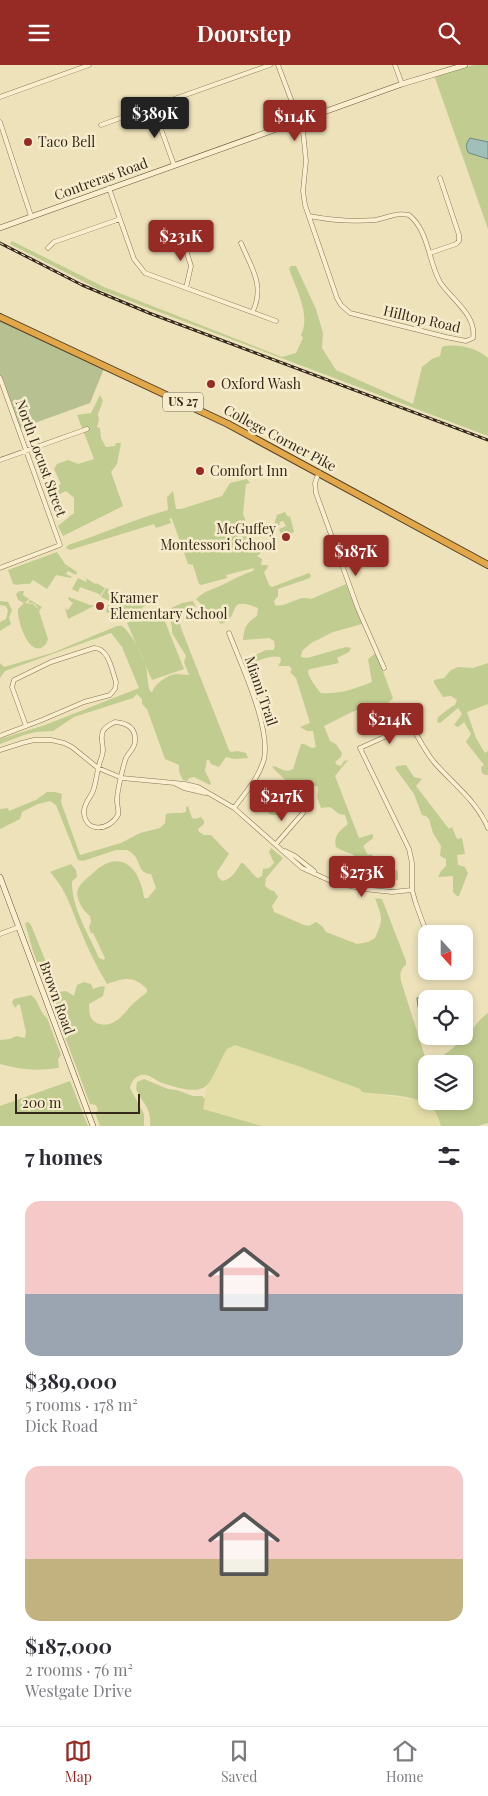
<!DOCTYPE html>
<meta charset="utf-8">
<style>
body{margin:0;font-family:"Playfair Display",serif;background:#f7f7f7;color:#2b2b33;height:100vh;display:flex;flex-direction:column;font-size:19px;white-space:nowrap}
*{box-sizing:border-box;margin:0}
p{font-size:16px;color:#7c7c81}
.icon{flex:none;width:28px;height:28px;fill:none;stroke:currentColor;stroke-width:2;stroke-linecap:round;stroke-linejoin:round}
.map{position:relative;height:1061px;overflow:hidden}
.drawer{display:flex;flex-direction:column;background:#fff;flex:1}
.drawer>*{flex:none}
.needle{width:32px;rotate:159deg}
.controls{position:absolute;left:418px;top:860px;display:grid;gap:10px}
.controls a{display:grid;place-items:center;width:55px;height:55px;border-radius:10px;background:#fff;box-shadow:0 2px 8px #0003;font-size:25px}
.scale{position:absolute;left:15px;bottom:12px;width:125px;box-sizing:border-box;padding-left:5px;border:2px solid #34291a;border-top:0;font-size:14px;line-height:18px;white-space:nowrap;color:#34291a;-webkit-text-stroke:4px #f6eccb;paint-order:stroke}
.price{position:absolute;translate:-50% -42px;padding:0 11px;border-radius:5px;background:#962a24;color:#fff;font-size:16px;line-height:32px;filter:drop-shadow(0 1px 2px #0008)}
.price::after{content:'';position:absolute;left:50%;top:30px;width:15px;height:11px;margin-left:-8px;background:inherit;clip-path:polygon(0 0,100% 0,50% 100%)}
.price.on{background:#222;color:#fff}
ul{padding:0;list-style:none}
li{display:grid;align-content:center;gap:10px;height:265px;padding:0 25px}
li span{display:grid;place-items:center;height:155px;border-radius:15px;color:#555}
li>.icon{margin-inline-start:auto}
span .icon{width:90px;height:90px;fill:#fffc;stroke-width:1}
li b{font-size:21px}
h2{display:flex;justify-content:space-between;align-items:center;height:60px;padding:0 25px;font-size:21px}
header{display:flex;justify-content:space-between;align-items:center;height:65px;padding:0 25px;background:#962a24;color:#fff;font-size:22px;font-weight:700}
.menu{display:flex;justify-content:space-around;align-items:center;height:70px;border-top:1px solid #e1e1e2;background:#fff;font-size:14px;color:#7c7c81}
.menu a{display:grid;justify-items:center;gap:2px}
.menu .on{color:#962a24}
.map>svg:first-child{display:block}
</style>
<header><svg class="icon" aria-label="menu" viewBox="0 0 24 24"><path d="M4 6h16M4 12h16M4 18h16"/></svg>Doorstep<svg class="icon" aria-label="search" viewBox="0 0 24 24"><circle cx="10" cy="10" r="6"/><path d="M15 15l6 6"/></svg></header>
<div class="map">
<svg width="488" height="1061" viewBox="0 0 488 1061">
<rect width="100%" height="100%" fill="#eee2bb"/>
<path fill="#e4dea9" d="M235 980 301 1002 360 1024 362 1027 419 1035 428 1039 435 1045 441 1061H262L202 1043 208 1018 227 984Z"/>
<path fill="#c1cc90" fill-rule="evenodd" d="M474 0H488V164L434 10Z
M12 176 104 222 282 292 296 288 303 273 301 270C311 250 296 224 289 204L291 201H296L316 244 323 268 322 283 336 305 413 339 422 302 432 294 440 291 442 282C456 278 477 283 488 293V371L98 224 10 179Z
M100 330 103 336 98 349 99 355 97 362 100 363 101 373 106 382 115 381 116 378H121L117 399 111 407 123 441 63 471 58 461 74 448V433L66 426 51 433 52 423 61 419 54 404 57 399 68 395 78 399 94 394 77 350 91 348Z
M247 414 250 418 246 419 243 449 247 460V481L260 485 261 488 257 491 262 494 261 500H268L267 504 264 507 269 520 272 522 309 508 311 510 310 513 278 524V531L274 536 275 540C287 543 298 529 311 534L346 519 362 559 333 567 311 578 302 586 301 592 307 593 346 582 351 583 349 587 337 593 339 598 310 604 308 606C308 612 317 624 321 628 338 630 357 623 372 617L368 594 376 588 393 633C388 639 378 647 369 646 364 646 362 644 357 645 346 649 335 656 324 661L330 676 336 679 342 688 341 692 335 697 337 700 341 701 344 696 348 695 335 711 359 773 373 769V773L363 781 368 790 371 789 373 791 369 797 377 807 397 805 398 808V814C387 824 367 818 359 806 362 786 347 790 336 782 333 770 340 766 348 759L345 750 339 749 330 742 321 743 317 732 318 724 317 721H305L302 723 299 738 294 740 288 738 290 746C286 750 273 752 268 748L272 739 265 732 264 728 268 727 271 733 272 727 283 725 287 719C284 711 276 708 272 701 281 702 284 709 293 704L301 679H304L312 683 316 682 313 666H307L300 662 310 658 296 613 290 607 292 604 289 601H278L281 596 280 592C267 589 259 598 251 596V592L266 585H273L275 582 274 576 269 573 243 575C244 563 247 557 257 551L258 543C224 530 243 551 221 559L196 534C206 524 219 523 230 516 238 512 244 509 253 506L254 503 226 510 227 513 201 520 199 519 193 500 188 499 172 454 169 453 171 458 156 463 154 459 70 485 66 483 68 480C102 469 134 454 168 445L167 432 173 426 176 444H181L222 431 230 418Z
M285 447 288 452 290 451 294 467 290 469 288 467 281 469 279 464 286 461 283 456 280 457 279 461 274 460 277 450Z
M57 487 65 499 77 507 76 510 68 506 66 509 72 512 71 513 56 510 47 524 33 515 30 519C23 518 17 521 13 519L8 505Z
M82 510 95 519 96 518 105 523 100 531 99 529 80 522 78 527 72 524 78 513 86 517 87 514Z
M106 523 120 530 135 527 146 540C126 554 129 556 106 547L109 536 101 532Z
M19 526H24L23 530 29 534 25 538 33 539 39 545 35 539 28 537 30 535 42 542 39 546 48 574C47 578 45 581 41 583 27 588 17 554 18 544L24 538 18 535 16 529Z
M69 532 90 540H93L94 541 68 554 65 543 68 545 73 538 68 534Z
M0 536 8 537 12 545 9 553 11 559 0 566V557L6 554 8 546 6 541 0 540Z
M193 536 196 542H192L191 547 189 549 181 547 178 548 181 563 229 685 231 687 238 686 246 688 248 693 234 694 226 692 219 702 211 699 209 695H207L205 706 211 718 210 720 194 712 189 713 187 716 183 715 179 707V700L165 694 147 644 142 639V634L137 629 133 633 74 652 53 666 36 667 24 670 0 679V674L45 660 139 623 122 582 111 568 5 606 0 613V598L4 602 52 588 117 561H122C133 570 142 589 146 602 148 610 147 618 150 626L152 627C155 619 167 610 176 609 180 609 185 610 189 610L184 597 186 591 172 568V562L167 545 182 538Z
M160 544 184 604 152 615 127 558 146 547Z
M488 598V639L467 647 476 673 485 688 488 686V710H485L482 708 481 702 484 700 466 677 471 669 464 657 458 662 454 660 462 649 458 643 440 658 437 657 438 652 451 642 455 640 457 635 451 631 443 632 434 618V615L444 613 451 605 458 602 473 603Z
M406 700 414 712 422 714 416 721 449 764 452 762 457 774 462 773 465 789 457 790 458 800 465 802 468 808 459 831H457L453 827V811L438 812 441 806 446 801V794L440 791 441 781 433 768 429 754 426 751 422 750 414 729 395 703 397 701Z
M47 727H55L62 729 61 737 80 790 121 778 140 768 160 763 165 758 166 749C172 747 179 749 186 747V742L188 741 192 753 195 754 201 752 204 756V759L198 764 199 767 204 770H211L229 789 217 807 218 812 222 816C231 815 237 805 241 798H243L256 812 258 813 262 811 263 804 269 803 274 798 269 787 271 783 283 793 266 813 265 821 270 825 274 826 278 832 272 841 274 847 304 860 309 861 316 857 323 862 326 867 357 879 368 877 375 873C384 853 382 853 375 833L382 834 406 896V900C400 904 400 909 401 916L427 998C445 993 461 976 474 962 479 956 482 952 488 948V1058L478 1061H441C439 1055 437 1048 433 1044 420 1029 381 1030 362 1027L360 1024 301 1002 235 980 227 984C221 993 213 1015 206 1021 195 1030 172 1021 160 1017 156 1015 151 1011 146 1010 138 1008 131 1016 130 1023L144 1049V1061H100L95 1048 98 1045 96 1040 90 1039 33 886 25 858 28 857 31 860 58 927 66 926 74 931 77 920 84 917 91 919 93 924 102 921 105 922 103 931 89 939C89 946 89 953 95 957 108 965 122 953 128 944 133 938 141 932 147 927V924C133 910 124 913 107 919 96 901 87 882 79 862 70 840 66 825 50 807L71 799 76 805 77 812 72 816C71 842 89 870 99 893L104 895 105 893 93 868H91L89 862 91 857 90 851C83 846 75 833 78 824 80 819 86 814 91 810 118 782 140 800 144 833H148L156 823 151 809C138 808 141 798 134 790 132 788 130 786 127 785H116L83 796 78 795 56 740 50 736 38 739 22 747 20 754 0 764V744L8 743 9 746 36 735ZM426 999H464V1036H426Z
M31 930C39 935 39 947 47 953L61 990 58 994 59 1003H57C34 1006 23 1005 0 999V975L10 974 16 971 25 973 26 967 20 940 18 939 15 943 12 937 14 934Z
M144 1014 168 1024 177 1025 193 1031H202L205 1034 203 1044 262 1061H150C152 1043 142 1038 136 1024L137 1017Z
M70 1016 88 1061H0V1041Z"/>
<path fill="#b7c090" d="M0 252 105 301 90 338 18 364 0 313Z"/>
<path fill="#a0bfb8" stroke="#678c85" d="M470 73 488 77V94L469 88C465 83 466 78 470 73Z
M439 929 441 934H426V955L418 942 417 933Z"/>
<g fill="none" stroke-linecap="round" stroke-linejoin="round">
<defs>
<path id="street" d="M278 0 303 66 306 96 303 126 305 140 337 233 341 240 350 248 446 272 466 276 473 273C477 250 451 234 440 217 428 196 429 166 409 150 397 147 387 153 375 155 353 157 330 155 309 151
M395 0 402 19
M0 32 89 0
M153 42 174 100
M0 57 31 151
M101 60 270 0
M109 123 134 194 145 208 276 256
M182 172 191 201 186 223
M241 178C251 202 265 220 253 246
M48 183 54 177 120 154
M430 188 456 179 459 176V170L440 113
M0 313 60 480 0 503
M0 395 87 364
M319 407 315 418 316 428 358 544 384 603
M229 568C241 600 271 662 264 694 259 713 245 728 234 743
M115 657C127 658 136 663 135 676 135 683 129 687 126 693 123 701 117 727 117 735 117 740 119 745 118 750 109 766 86 768 84 748 83 738 92 732 94 723 96 716 97 708 99 700 100 695 103 691 103 685 103 679 100 672 103 666 106 661 111 659 115 657Z
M0 671 42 655 84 637 110 630 115 624 116 617C112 606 109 583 94 583L51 597 14 615 12 622 26 661
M0 685 22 678 34 675H51L64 678 72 682 98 703 122 713 185 719 198 722 234 743 302 803 333 817 364 824 392 827 412 825
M176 719 184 723 205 728
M276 779 303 748
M285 786 295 791 314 806
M0 869 19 862
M427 869 416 839 412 825V798L409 784 360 683 411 660C418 672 425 686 434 697 452 718 477 736 488 763"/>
<path id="secondary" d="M0 163 402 19 465 0
M0 812 93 1061"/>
<path id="highway" d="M0 252 228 359 488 500"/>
</defs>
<use href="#street" stroke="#867255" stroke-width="5"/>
<use href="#secondary" stroke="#675339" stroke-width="6"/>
<use href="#highway" stroke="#533f2a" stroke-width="8"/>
<use href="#street" stroke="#f9efce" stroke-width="4"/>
<use href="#secondary" stroke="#f9efce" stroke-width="5"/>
<use href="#highway" stroke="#e2a748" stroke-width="6"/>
<defs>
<path id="rail" d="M0 178 82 220 149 248 488 375"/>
</defs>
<use href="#rail" stroke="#34291a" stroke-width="3"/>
<use href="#rail" stroke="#f6eccb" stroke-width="1" stroke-dasharray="4" stroke-linecap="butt"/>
</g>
<g fill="#962a24" stroke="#f6eccb" stroke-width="2">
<circle cx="28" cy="77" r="5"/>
<circle cx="211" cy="319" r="5"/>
<circle cx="200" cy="406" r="5"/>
<circle cx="286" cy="472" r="5"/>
<circle cx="100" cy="541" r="5"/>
</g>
<g text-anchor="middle" stroke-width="5" stroke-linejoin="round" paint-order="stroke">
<rect fill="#f6eccb" stroke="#6e644f" stroke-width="1" x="163" y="327.5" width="40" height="19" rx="4"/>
<g font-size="12" font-weight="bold" fill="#34291a">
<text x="183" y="341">US 27</text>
</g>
<g font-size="14" fill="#34291a" stroke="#f6eccb" text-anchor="start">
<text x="38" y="82">Taco Bell</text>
<text x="221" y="324">Oxford Wash</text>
<text x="210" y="411">Comfort Inn</text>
<text x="276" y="469" text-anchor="end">McGuffey<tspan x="276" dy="16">Montessori School</tspan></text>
<text x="110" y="538">Kramer<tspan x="110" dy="16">Elementary School</tspan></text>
</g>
<g font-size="14" fill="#34291a" stroke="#f6eccb">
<text transform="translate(101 114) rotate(-20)" y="5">Contreras Road</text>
<text transform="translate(422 254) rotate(13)" y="5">Hilltop Road</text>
<text transform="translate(280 373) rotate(28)" y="5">College Corner Pike</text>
<text transform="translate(41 393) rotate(70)" y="5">North Locust Street</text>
<text transform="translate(261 626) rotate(71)" y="5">Miami Trail</text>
<text transform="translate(57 933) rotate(70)" y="5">Brown Road</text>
</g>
</g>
</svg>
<div class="controls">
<a><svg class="needle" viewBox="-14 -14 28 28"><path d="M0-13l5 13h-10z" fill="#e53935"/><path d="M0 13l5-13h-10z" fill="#7c7c81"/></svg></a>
<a><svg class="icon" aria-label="locate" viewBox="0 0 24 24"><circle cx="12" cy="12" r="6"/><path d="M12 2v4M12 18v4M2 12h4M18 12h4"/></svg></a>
<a><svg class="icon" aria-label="layers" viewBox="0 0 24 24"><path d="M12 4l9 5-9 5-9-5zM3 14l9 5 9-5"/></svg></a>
</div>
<div class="scale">200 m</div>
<b class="price on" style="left:155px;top:74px">$389K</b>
<b class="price" style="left:295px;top:77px">$114K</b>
<b class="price" style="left:181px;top:197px">$231K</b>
<b class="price" style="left:356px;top:512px">$187K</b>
<b class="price" style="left:390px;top:680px">$214K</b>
<b class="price" style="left:282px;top:757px">$217K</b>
<b class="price" style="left:362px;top:833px">$273K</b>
</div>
<section class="drawer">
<h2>7 homes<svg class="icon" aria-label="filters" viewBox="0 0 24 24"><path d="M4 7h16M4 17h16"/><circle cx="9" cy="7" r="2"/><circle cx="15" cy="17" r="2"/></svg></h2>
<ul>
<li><span style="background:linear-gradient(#f6c9c9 60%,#9aa5b1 0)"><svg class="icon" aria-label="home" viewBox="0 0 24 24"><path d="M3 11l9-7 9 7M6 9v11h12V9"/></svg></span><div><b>$389,000</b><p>5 rooms · 178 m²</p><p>Dick Road</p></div></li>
<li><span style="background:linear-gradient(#f6c9c9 60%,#c2b280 0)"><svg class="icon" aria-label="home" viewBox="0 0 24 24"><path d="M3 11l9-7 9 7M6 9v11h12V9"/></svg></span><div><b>$187,000</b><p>2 rooms · 76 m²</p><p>Westgate Drive</p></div></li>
</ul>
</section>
<nav class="menu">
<a class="on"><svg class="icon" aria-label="map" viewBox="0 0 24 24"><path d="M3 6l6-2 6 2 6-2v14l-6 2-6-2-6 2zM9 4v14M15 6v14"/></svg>Map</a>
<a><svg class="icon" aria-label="saved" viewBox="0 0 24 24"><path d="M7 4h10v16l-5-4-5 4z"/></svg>Saved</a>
<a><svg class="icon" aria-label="home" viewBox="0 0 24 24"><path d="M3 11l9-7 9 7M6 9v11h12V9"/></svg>Home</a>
</nav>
